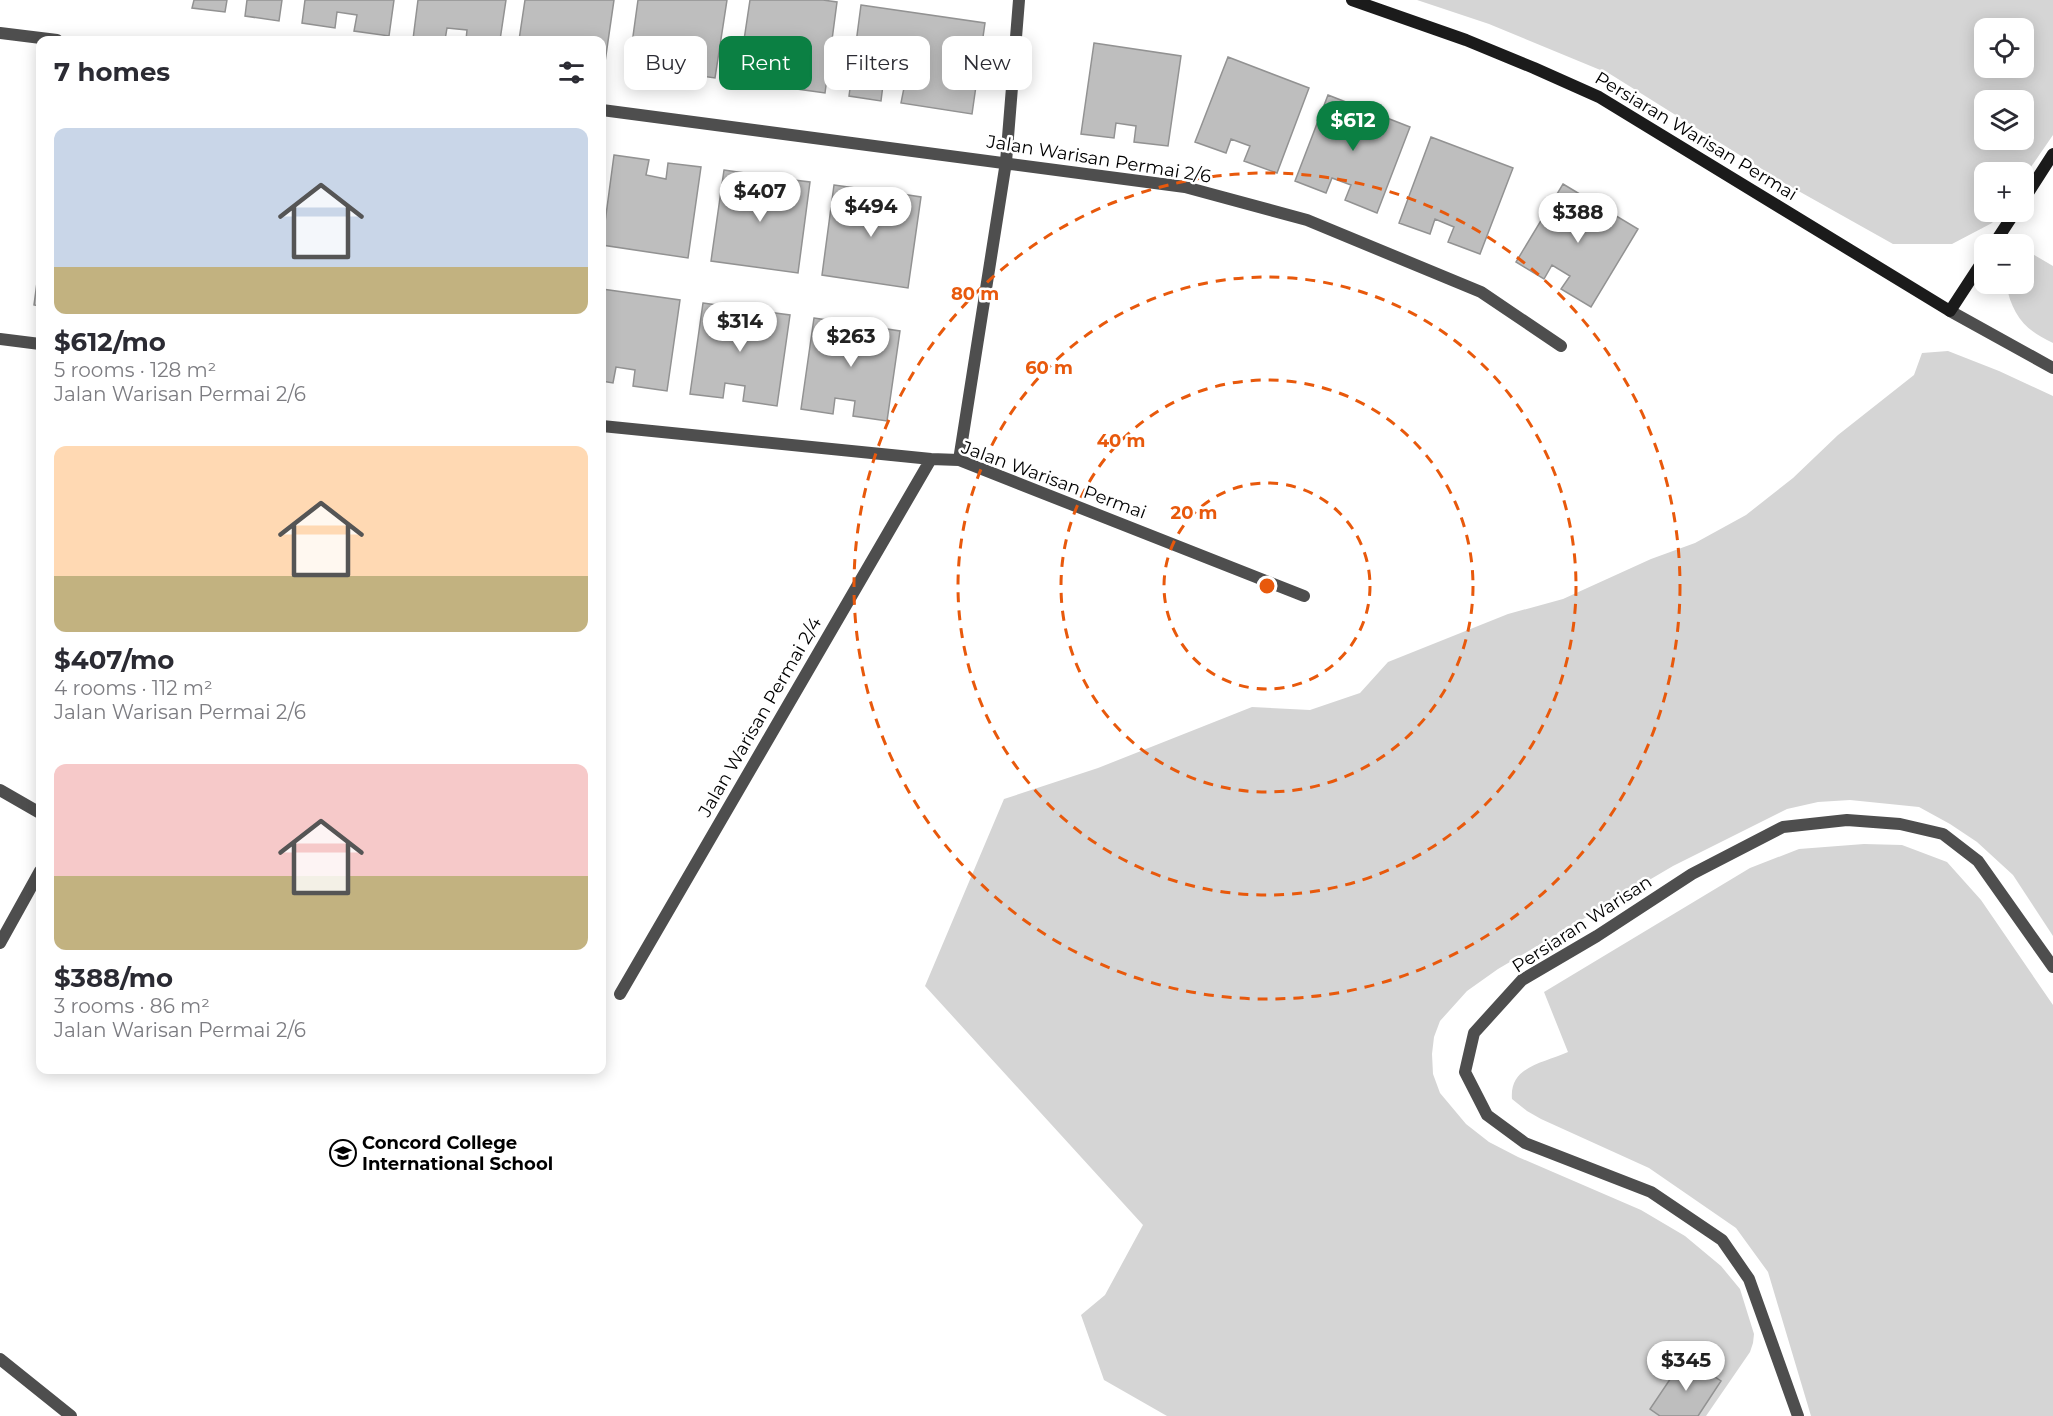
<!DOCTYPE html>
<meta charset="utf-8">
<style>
body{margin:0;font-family:Montserrat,sans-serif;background:#f2f2f3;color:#2b2b33;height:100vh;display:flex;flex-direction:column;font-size:22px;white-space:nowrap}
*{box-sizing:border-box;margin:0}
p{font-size:20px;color:#7c7c81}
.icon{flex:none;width:33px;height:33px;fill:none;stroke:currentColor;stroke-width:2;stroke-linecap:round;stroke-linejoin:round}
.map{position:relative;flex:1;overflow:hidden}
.sheet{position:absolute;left:36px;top:36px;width:570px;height:1038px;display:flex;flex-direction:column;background:#fff;border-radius:12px;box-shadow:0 3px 15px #0003}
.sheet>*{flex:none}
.top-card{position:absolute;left:624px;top:36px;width:570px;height:54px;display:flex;gap:12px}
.buttons{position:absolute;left:1974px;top:18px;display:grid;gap:12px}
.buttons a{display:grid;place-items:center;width:60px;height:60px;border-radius:12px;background:#fff;box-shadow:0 3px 15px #0003;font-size:30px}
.price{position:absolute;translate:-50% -51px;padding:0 14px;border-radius:21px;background:#fff;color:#222;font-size:20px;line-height:39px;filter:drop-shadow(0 2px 3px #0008)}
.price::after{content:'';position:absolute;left:50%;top:36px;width:18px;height:14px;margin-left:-9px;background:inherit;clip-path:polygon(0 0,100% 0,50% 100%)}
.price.selected{background:#0b8043;color:#fff}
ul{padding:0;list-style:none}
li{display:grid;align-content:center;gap:12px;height:318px;padding:0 18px}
li span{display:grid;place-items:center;height:186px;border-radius:12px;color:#555}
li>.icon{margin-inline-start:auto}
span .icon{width:108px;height:108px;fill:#fffc;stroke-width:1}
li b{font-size:26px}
h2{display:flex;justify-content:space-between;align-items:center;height:72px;padding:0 18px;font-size:26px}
.tag{padding:0 21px;border-radius:12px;background:#fff;box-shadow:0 3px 15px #0003;font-size:21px;line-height:54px}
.tag.selected{background:#0b8043;color:#fff}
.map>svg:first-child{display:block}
</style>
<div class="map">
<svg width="2053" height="1416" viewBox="0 0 2053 1416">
<rect width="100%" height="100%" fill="#fff"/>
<path fill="#d5d5d5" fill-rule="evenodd" d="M1417 0H2053V135L2024 177V172H1984V212H2000L1992 223 1952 244H1893L1786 184 1610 74 1489 24ZM1984 28H2024V68H1984ZM1984 100H2024V140H1984Z
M2024 249 2053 266V343C2024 330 2012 314 2006 284H2024Z
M1948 351 1999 371 2053 396V936L2013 875 1977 842 1950 824 1919 807 1850 800 1818 802 1787 809 1673 866 1498 969 1467 991 1440 1021 1434 1037 1432 1054 1433 1074 1440 1093 1466 1124 1489 1142 1518 1157 1641 1210 1685 1236 1721 1266 1740 1289 1754 1334 1753 1343 1750 1352 1706 1416H1167L1104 1380 1081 1315 1105 1295 1143 1225 925 986 1004 799 1098 768 1252 707 1310 710 1360 693 1388 662 1508 614 1563 599 1651 559 1695 543 1746 515 1793 478 1838 435 1914 375 1922 353Z
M1864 844 1902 845 1947 862 1981 900 2053 1005V1416H1811L1768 1272 1736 1228 1649 1168 1541 1119 1527 1111 1512 1099C1509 1066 1544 1063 1568 1052L1544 992 1750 868 1799 849Z"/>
<path fill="#bebebe" stroke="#929292" stroke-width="1.5" d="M194 0H227L225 12 192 8Z
M247 0H282L279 21 245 16Z
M305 0H394L389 36 354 31 357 15 337 12 335 28 302 23Z
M418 0H506L500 40H466L467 30 447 28 445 40 413 39Z
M525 0H614L605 62H602V40L553 39V40H519Z
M638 0H727L715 78 681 73 683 57 664 54 661 70 629 65Z
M750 0H823L837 2 825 93 790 88 793 72 773 69 771 85 738 80Z
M861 5 985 23 972 114 901 103 904 88 883 85 881 101 849 96Z
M1094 43 1181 56 1168 146 1134 142 1136 126 1116 123 1114 138 1081 134Z
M1228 57 1309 88 1277 173 1244 161 1250 146 1231 139 1226 153 1195 142Z
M1328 95 1410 127 1377 213 1345 200 1351 185 1332 178 1326 193 1295 181Z
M1431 137 1513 168 1480 254 1448 242 1454 227 1435 219 1430 234 1399 223Z
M614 155 649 160 646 175 666 179 668 163 701 167 688 258 602 245Z
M724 170 758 175 756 190 776 194 778 178 810 182 798 273 711 261Z
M1563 184 1638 229 1591 307 1561 289 1570 276 1552 265 1544 279 1516 262Z
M834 185 869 190 866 205 887 208 889 192 921 197 908 288 822 275Z
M40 260V306L34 305Z
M602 289 680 300 667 391 633 386 635 370 616 367 613 383 602 381Z
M703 303 790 315 777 406 743 401 745 386 725 383 723 398 690 394Z
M814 318 900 331 887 421 853 416 855 401 835 398 833 414 801 409Z
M1685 1357 1721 1381 1698 1416H1660L1650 1409Z"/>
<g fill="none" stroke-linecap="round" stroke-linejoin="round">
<path stroke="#4e4e4e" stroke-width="12" d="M0 790 40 813
M0 943 40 871
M0 1359 71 1416"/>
<path stroke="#4e4e4e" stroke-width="12" d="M0 33 57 40
M602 110 1185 187 1307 220 1481 292 1561 346
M1950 311 2053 368
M0 339 40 344
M602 426 931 459 959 460 1304 596
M959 460 1006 162 1019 0
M620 994 931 459
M1798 1416 1749 1279 1722 1240 1651 1192 1525 1143 1487 1115 1465 1072 1474 1033 1522 980 1597 936 1692 874 1783 827 1847 820 1900 824 1943 834 1978 861 2053 967"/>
<path stroke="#1b1b1b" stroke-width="12" d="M1352 0 1466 40 1534 68 1599 97 1950 311 1984 259
M2024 199 2053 154
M1994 244 2015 212"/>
</g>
<g fill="none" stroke="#e8590c" stroke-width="3" stroke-dasharray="10 8">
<circle cx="1267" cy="586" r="103"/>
<circle cx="1267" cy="586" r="206"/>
<circle cx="1267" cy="586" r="309"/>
<circle cx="1267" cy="586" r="413"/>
</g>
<defs>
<symbol id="school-ring" viewBox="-11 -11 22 22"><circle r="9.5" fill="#fff" stroke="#000" stroke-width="1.5"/><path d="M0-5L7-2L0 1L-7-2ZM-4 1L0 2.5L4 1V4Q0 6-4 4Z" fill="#000"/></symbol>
</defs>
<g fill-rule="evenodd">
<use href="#school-ring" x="328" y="1138" width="30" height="30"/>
</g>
<g text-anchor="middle" stroke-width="5" stroke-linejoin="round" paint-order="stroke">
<g font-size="18" fill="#000" stroke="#fff">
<text transform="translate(1696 136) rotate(31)" y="6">Persiaran Warisan Permai</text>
<text transform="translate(1099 159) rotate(9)" y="6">Jalan Warisan Permai 2/6</text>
<text transform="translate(1054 480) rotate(20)" y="6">Jalan Warisan Permai</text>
<text transform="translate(760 717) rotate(-60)" y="6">Jalan Warisan Permai 2/4</text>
<text transform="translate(1582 924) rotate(-33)" y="6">Persiaran Warisan</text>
</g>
<g font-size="18" font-weight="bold" fill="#000" stroke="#fff" text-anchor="start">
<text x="362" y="1149">Concord College<tspan x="362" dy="21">International School</tspan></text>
</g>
</g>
<circle cx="1267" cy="586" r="9" fill="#e8590c" stroke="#fff" stroke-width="3"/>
<g font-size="18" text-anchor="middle" font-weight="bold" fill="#e8590c" stroke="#fff" stroke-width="5" stroke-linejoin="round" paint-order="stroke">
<text x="975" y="300">80 m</text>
<text x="1049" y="374">60 m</text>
<text x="1121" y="447">40 m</text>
<text x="1194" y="519">20 m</text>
</g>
</svg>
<div class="buttons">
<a><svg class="icon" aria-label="locate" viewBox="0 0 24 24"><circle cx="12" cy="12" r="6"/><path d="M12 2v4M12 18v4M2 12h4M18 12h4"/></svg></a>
<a><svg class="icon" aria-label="layers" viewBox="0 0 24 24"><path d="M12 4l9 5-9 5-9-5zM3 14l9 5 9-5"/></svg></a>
<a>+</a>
<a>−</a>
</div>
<b class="price selected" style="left:1353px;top:152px">$612</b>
<b class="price" style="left:760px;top:223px">$407</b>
<b class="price" style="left:871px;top:238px">$494</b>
<b class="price" style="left:1578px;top:244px">$388</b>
<b class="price" style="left:740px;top:353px">$314</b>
<b class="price" style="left:851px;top:368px">$263</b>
<b class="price" style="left:1686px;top:1392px">$345</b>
<div class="top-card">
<a class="tag">Buy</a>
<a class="tag selected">Rent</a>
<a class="tag">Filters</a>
<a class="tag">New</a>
</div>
<section class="sheet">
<h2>7 homes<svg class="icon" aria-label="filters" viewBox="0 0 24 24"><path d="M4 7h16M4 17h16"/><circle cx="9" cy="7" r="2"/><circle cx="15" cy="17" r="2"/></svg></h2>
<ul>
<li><span style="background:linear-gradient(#c9d6e8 75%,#c2b280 0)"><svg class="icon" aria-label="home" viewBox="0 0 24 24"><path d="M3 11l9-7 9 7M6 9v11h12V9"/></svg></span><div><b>$612/mo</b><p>5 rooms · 128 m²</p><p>Jalan Warisan Permai 2/6</p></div></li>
<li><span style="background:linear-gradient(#ffd9b3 70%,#c2b280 0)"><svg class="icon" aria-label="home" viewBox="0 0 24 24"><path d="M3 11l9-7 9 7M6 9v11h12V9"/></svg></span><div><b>$407/mo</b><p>4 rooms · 112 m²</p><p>Jalan Warisan Permai 2/6</p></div></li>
<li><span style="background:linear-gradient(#f6c9c9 60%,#c2b280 0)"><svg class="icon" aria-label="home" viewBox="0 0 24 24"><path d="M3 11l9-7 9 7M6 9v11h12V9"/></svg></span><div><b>$388/mo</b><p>3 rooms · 86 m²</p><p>Jalan Warisan Permai 2/6</p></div></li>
</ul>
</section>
</div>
